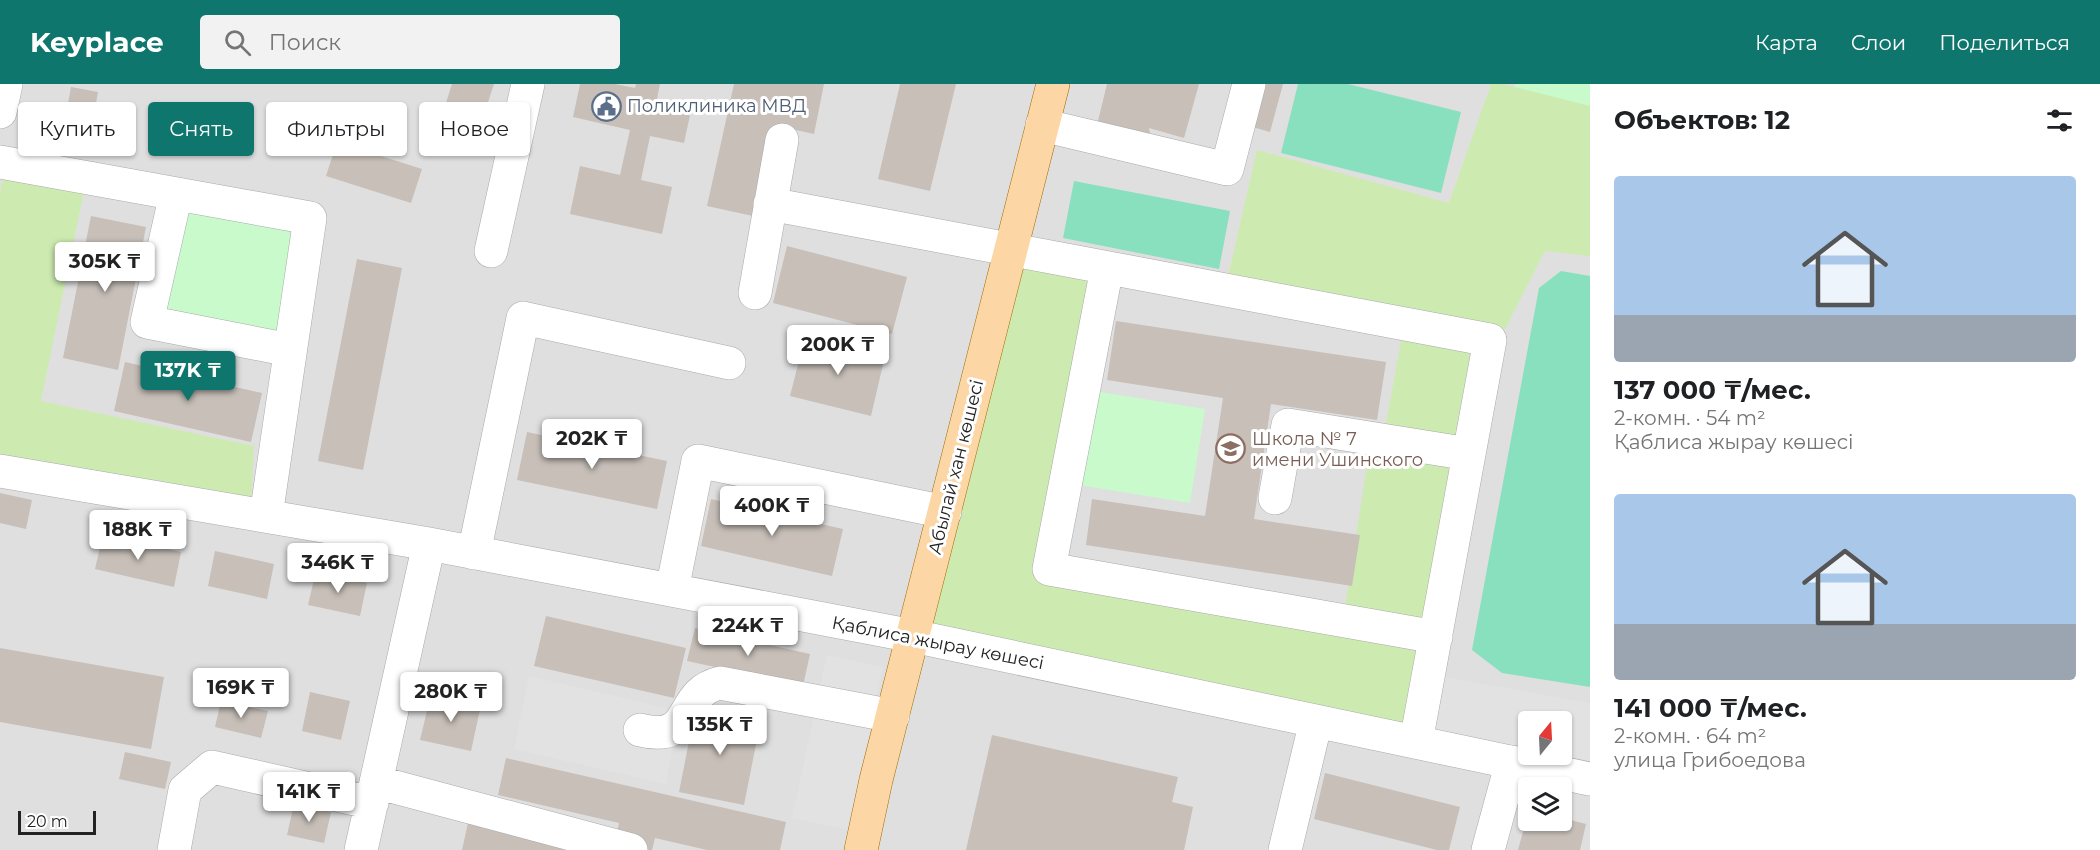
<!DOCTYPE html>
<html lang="ru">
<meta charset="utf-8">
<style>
body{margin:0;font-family:Montserrat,sans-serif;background:#f2f2f2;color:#202124;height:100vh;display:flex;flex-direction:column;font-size:22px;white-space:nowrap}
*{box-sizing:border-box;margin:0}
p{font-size:20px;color:#757577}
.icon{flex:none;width:33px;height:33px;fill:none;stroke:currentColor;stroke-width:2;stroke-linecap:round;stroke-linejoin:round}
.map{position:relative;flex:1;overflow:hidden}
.details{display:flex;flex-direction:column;background:#fff;width:510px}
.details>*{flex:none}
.guide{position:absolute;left:18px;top:18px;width:570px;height:54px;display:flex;gap:12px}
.needle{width:39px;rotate:18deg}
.fabs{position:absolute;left:1518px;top:627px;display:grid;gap:12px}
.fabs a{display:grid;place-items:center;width:54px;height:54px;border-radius:6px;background:#fff;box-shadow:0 2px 4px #0004;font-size:30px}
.scale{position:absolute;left:18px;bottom:15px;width:78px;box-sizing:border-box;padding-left:6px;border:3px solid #222;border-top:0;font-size:16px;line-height:21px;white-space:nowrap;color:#222;-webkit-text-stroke:4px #fff;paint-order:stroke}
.price{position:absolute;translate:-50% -51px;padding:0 14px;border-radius:6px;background:#fff;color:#222;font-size:20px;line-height:39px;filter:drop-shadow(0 2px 3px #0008)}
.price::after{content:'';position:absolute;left:50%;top:36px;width:18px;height:14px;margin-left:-9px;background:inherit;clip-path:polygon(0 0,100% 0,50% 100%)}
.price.current{background:#0f766e;color:#fff}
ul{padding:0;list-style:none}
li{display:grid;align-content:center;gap:12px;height:318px;padding:0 24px}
li span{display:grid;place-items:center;height:186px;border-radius:6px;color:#555}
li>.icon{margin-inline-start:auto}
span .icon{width:108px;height:108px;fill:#fffc;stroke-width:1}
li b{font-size:26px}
h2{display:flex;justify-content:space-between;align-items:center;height:72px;padding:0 24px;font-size:26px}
.pill{padding:0 21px;border-radius:6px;background:#fff;box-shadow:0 2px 4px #0004;font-size:21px;line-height:54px}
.pill.current{background:#0f766e;color:#fff}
header{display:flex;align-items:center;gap:36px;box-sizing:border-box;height:84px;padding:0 30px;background:#0f766e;color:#fff}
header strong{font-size:28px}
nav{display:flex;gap:33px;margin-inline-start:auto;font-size:21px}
.search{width:420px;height:54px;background:#f2f2f2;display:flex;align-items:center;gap:15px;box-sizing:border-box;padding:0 21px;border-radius:6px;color:#757577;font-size:22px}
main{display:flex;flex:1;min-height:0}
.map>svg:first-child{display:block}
</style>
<header>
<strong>Keyplace</strong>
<div class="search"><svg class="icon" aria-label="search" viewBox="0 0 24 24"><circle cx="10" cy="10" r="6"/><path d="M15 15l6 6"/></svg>Поиск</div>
<nav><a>Карта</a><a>Слои</a><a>Поделиться</a></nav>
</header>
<main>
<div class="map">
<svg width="1590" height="766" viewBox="0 0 1590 766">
<rect width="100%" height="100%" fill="#f2efe9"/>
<path fill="#e0dfdf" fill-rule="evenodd" d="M0 0H1590V766H0ZM1528 638H1562V670H1528ZM1528 704H1562V736H1528Z"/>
<path fill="#cdebb0" d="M1491 0H1502L1590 21V172L1545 167 1505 245 1227 197 1257 66 1449 119Z
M3 93 84 107 41 317 254 362 251 420 0 376V110Z
M1016 178 1098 194 1035 488 1426 564 1414 642 926 542Z
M1402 251 1477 264 1459 364 1384 351Z
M1369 368 1453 381 1427 543 1344 530Z"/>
<path fill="#c8facc" d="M1515 0H1590V22L1515 3Z
M180 123 299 142 281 254 161 228Z
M1094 307 1205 325 1190 419 1079 401Z"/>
<path fill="#88e0be" d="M1298 0H1348L1461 28 1441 109 1281 69Z
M1074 97 1230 127 1219 185 1063 154Z
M1561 187 1590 192V603L1502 589 1472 566 1539 204Z"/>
<path fill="#e2e2e2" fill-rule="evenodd" d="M827 571 883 583 849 746 792 734Z
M1429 590 1590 619V685L1429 651ZM1528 638H1562V670H1528Z
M529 592 679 627 666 700 514 665Z"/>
<path fill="#c7bfb8" d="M452 0H494L479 46 441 34Z
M580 0H615L635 4 636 0H660L657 15 692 22 684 59 650 52 641 96 672 103 662 150 570 130 580 82 620 91 630 46 573 33Z
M734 0H824L814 50 773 41 753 132 707 122Z
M900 0H956L930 107 878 95Z
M1107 0H1199L1184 54 1149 44 1151 54 1097 41Z
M1261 0H1283L1270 48 1249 42Z
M71 3 98 8 91 47 64 42Z
M337 58 422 85 411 119 326 92Z
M91 132 146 143 118 286 63 274Z
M787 162 907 193 892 250 773 219Z
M357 175 402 184 363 386 318 377Z
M1116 237 1386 278 1377 336 1271 320 1254 435 1360 451 1352 502 1086 461 1092 415 1205 432 1223 314 1107 296Z
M805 253 885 272 871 332 790 312Z
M125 278 262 309 251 358 114 327Z
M527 348 667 377 657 425 517 396Z
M0 409 32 416 26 445 0 439Z
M711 415 843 445 832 492 701 462Z
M103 450 181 468 174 503 95 485Z
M215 467 274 480 267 515 208 502Z
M316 487 367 499 360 532 308 521Z
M546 532 686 564 674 614 534 582Z
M695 544 810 570 803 602 687 577Z
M0 564 164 593 151 665 0 638Z
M310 608 350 617 341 656 302 647Z
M431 610 481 621 471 667 420 656Z
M221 617 268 627 261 654 215 643Z
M696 622 761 635 744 721 679 708Z
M992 651 1178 693 1172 718 1193 723 1184 766H966Z
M125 668 171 678 165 705 119 695Z
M506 674 786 738 780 766H707L655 754 652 766H613L619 739 498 711Z
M1325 689 1460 723 1449 766H1437L1314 735Z
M294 720 331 728 324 759 287 751Z
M1528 729V736H1562V734L1586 740 1580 766H1518Z
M468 739 580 766H462Z"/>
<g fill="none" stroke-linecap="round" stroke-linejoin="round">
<defs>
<path id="minor" d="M0 28 6 0
M1042 41 1227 85 1249 0
M0 78 310 134 266 432
M176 110 147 238 290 266
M770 120 1490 256 1416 658
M491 167 528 0
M1107 184 1049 485 1436 553
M755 209 782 56
M0 387 429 460 913 552 1590 695
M1275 414 1288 341 1469 370
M474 469 523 234 729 279
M672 506 698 377 945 428
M640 646C697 660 676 609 720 599L893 632
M376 698 631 766
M174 766 185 706 212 683 372 719
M361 766 429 460
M1285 766 1316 637
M1488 766 1512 678"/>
<path id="major" d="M861 766 876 696 1053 0"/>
</defs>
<use href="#minor" stroke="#a9a9a9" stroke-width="34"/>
<use href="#major" stroke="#a06b00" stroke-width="34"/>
<use href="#minor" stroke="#fff" stroke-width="33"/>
<use href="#major" stroke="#fcd6a4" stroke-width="33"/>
</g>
<defs>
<symbol id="civic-ring" viewBox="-11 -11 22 22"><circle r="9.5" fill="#fff" stroke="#5c6f8a" stroke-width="1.5"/><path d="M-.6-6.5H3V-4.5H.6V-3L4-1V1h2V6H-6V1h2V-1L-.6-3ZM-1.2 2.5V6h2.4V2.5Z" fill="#5c6f8a"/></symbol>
<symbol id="school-ring" viewBox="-11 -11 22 22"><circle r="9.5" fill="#fff" stroke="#8d6e63" stroke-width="1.5"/><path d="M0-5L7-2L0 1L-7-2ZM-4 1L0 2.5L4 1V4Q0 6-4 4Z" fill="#8d6e63"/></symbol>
</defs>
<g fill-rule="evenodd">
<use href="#civic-ring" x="590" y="6" width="33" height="33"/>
<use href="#school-ring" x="1214" y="348" width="33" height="33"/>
</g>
<g text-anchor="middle" stroke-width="6" stroke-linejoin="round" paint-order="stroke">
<g font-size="18" fill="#4e5e75" stroke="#fff" text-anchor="start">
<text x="627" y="28">Поликлиника МВД</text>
</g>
<g font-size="18" fill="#785e54" stroke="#fff" text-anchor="start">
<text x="1252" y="361">Школа № 7<tspan x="1252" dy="21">имени Ушинского</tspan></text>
</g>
<g font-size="18" fill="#222" stroke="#fff">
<text transform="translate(956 383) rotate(-76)" y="6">Абылай хан көшесі</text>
<text transform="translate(938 559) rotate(11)" y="6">Қаблиса жырау көшесі</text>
</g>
</g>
</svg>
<div class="fabs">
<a><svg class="needle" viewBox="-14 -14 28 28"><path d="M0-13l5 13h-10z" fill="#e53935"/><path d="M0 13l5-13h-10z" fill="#757577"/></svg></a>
<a><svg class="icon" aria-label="layers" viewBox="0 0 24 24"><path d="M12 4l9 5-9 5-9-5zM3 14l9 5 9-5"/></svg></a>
</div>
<div class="scale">20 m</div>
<b class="price" style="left:105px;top:209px">305K ₸</b>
<b class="price" style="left:838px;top:292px">200K ₸</b>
<b class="price current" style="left:188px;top:318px">137K ₸</b>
<b class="price" style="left:592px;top:386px">202K ₸</b>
<b class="price" style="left:772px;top:453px">400K ₸</b>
<b class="price" style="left:138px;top:477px">188K ₸</b>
<b class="price" style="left:338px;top:510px">346K ₸</b>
<b class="price" style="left:748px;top:573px">224K ₸</b>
<b class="price" style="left:241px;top:635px">169K ₸</b>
<b class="price" style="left:451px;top:639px">280K ₸</b>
<b class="price" style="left:720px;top:672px">135K ₸</b>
<b class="price" style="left:309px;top:739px">141K ₸</b>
<div class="guide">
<a class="pill">Купить</a>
<a class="pill current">Снять</a>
<a class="pill">Фильтры</a>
<a class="pill">Новое</a>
</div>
</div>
<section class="details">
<h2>Объектов: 12<svg class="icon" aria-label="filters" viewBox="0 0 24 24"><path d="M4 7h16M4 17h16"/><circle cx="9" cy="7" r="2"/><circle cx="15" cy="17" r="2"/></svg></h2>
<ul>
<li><span style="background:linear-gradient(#a9c7e8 75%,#9aa5b1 0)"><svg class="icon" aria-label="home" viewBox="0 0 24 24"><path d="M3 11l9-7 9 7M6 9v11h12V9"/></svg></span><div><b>137 000 ₸/мес.</b><p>2-комн. · 54 m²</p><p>Қаблиса жырау көшесі</p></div></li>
<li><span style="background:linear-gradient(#a9c7e8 70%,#9aa5b1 0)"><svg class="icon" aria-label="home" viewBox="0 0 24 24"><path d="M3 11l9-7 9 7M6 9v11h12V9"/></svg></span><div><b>141 000 ₸/мес.</b><p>2-комн. · 64 m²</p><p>улица Грибоедова</p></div></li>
</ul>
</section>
</main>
